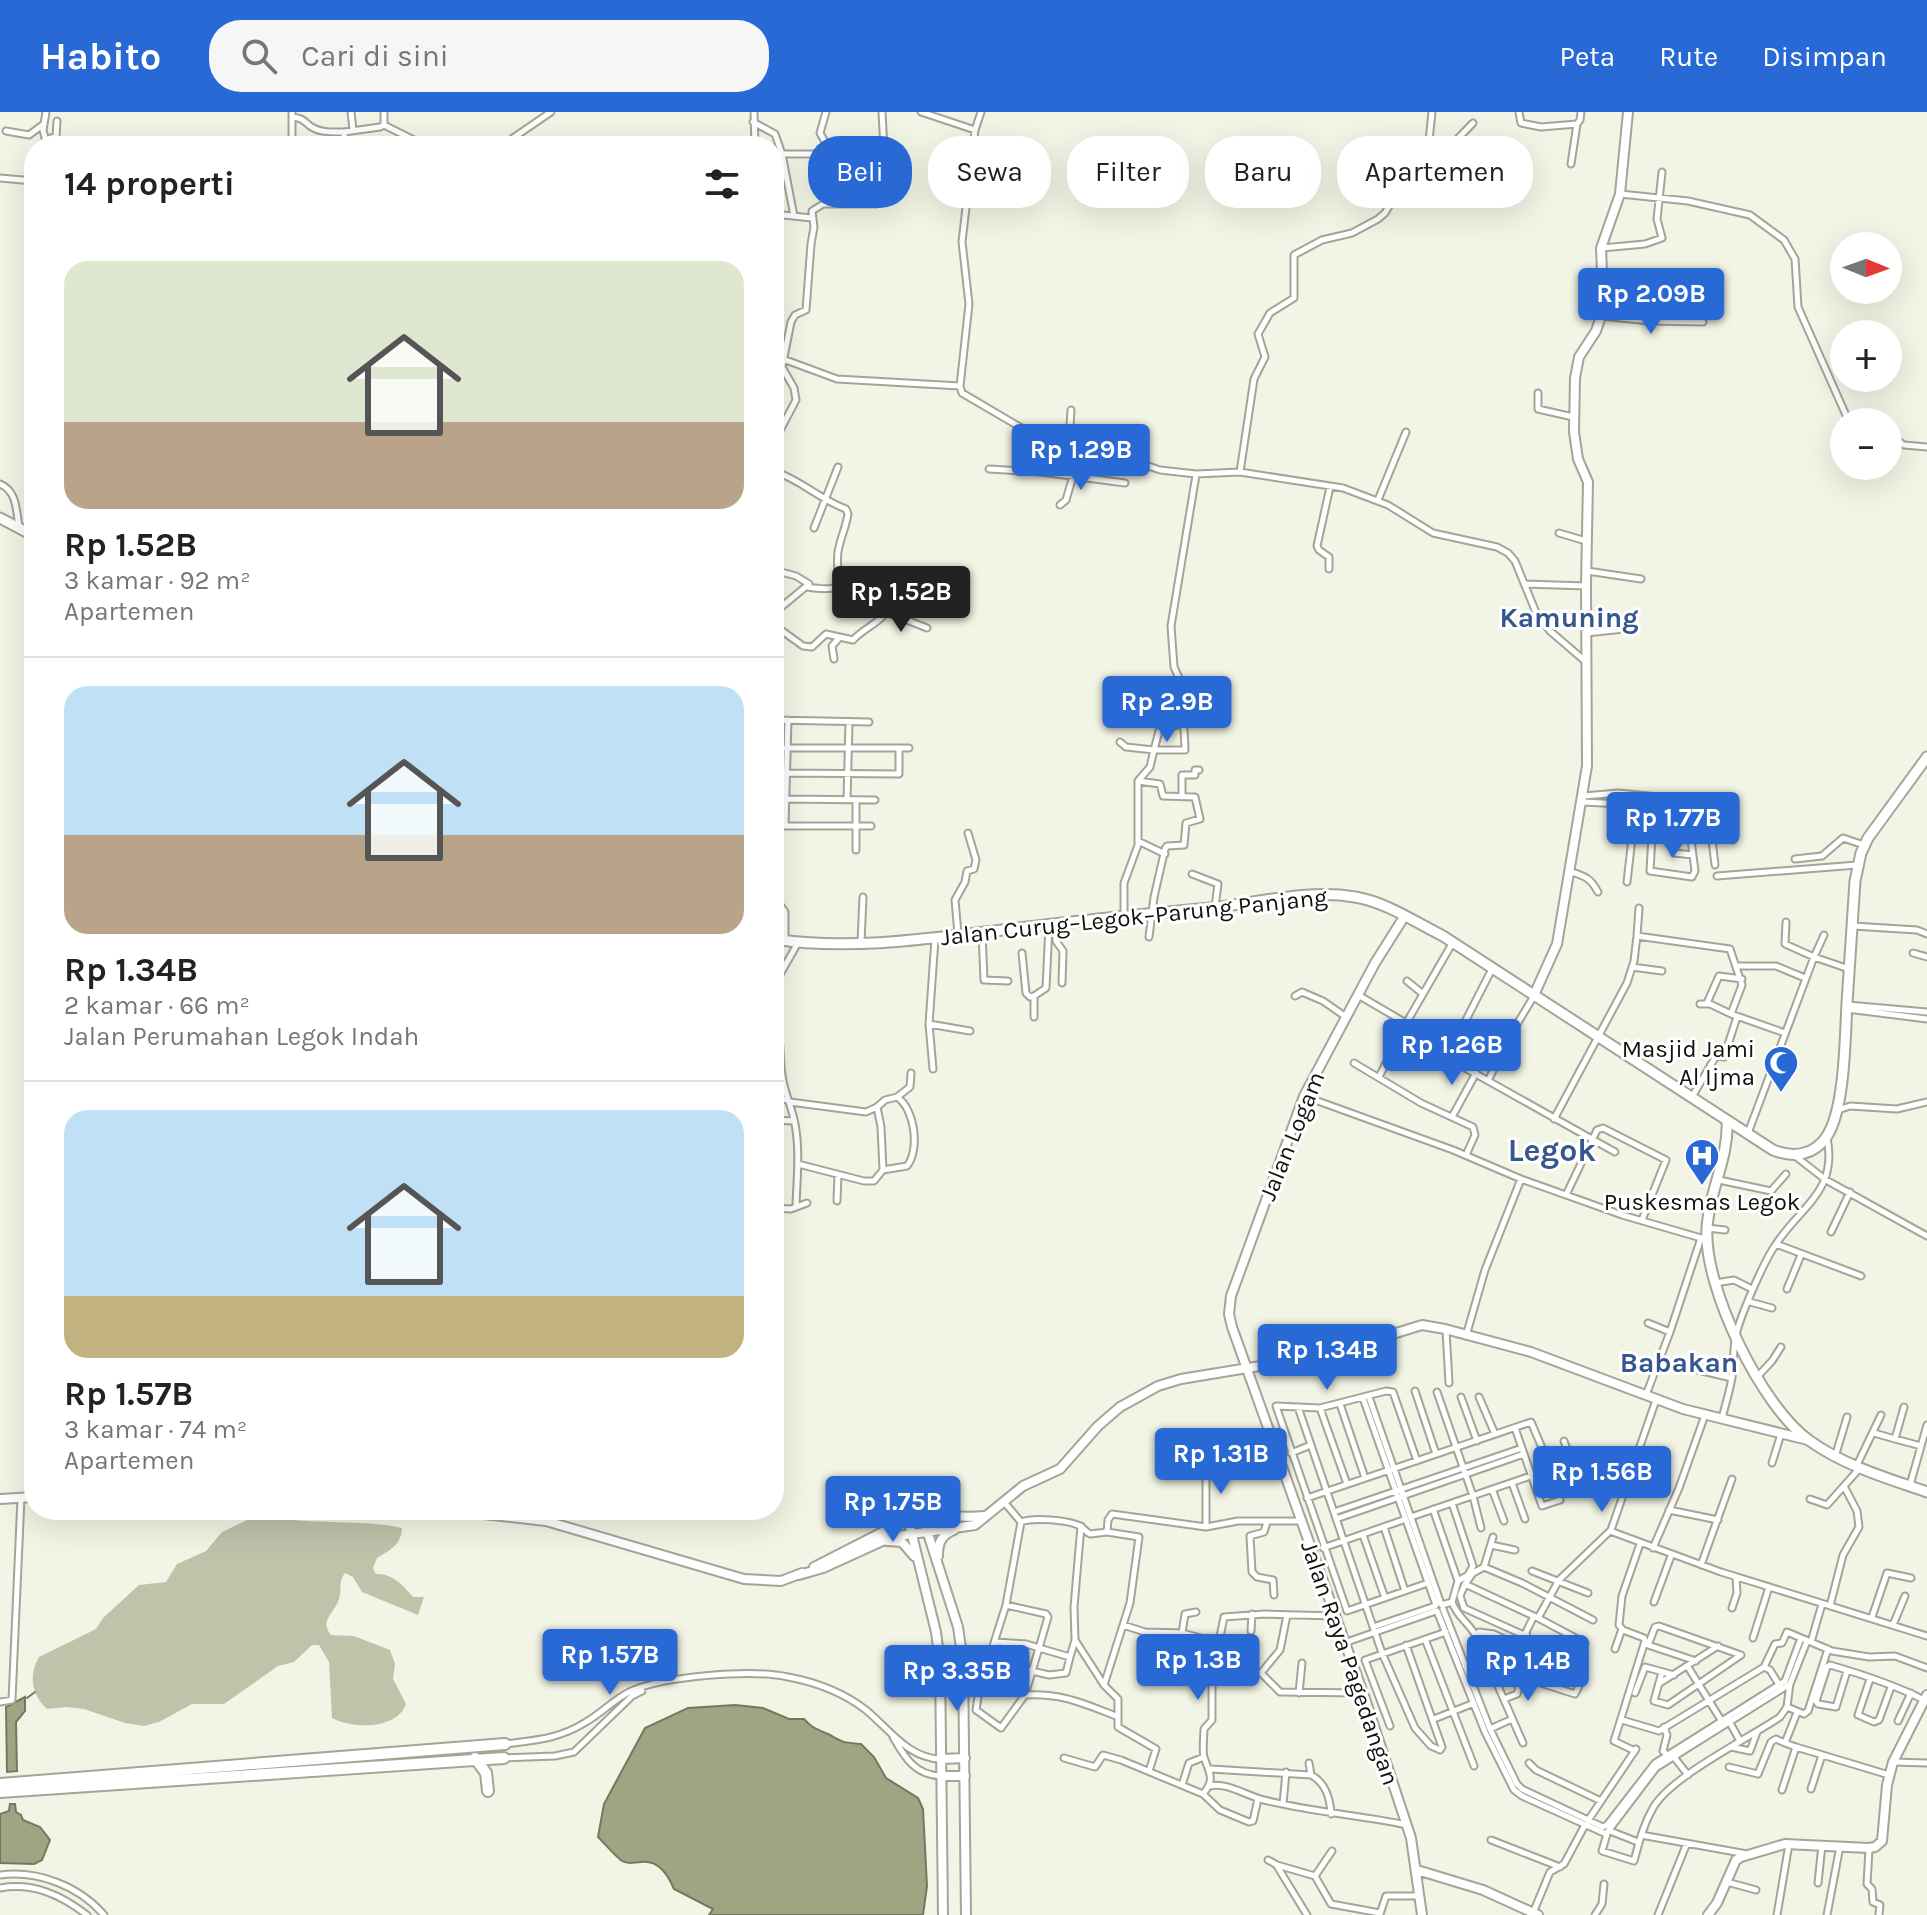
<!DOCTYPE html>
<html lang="id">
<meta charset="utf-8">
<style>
body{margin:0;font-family:Karla,sans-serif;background:#f6f6f6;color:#222;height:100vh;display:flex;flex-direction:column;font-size:30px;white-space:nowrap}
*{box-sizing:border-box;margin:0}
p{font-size:26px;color:#767676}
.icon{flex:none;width:44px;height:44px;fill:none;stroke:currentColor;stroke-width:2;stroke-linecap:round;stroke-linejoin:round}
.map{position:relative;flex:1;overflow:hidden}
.details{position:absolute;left:24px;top:24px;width:760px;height:1384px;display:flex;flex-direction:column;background:#fff;border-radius:32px;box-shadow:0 8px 32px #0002}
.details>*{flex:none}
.hud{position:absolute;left:808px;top:24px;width:760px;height:72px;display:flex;gap:16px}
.needle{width:52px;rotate:91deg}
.tools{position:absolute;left:1830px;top:120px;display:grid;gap:16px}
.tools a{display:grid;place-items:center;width:72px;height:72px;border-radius:50%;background:#fff;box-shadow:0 8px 32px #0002;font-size:40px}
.price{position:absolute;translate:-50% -68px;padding:0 18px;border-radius:8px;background:#2969d6;color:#fff;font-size:26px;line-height:52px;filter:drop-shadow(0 2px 4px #0008)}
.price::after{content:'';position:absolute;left:50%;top:48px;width:24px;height:18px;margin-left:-12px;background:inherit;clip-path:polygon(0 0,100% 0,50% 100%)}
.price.current{background:#222;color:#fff}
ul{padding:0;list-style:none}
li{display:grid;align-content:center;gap:16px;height:424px;padding:0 40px}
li+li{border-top:2px solid #e0e0e0}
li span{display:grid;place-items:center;height:248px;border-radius:24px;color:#555}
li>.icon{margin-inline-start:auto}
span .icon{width:144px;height:144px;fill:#fffc;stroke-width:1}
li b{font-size:34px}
h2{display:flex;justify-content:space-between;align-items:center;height:96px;padding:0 40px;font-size:34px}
.chip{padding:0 28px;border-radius:32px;background:#fff;box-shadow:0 8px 32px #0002;font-size:28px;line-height:72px}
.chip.current{background:#2969d6;color:#fff}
header{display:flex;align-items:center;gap:48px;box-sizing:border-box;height:112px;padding:0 40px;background:#2969d6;color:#fff}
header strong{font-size:38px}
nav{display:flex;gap:44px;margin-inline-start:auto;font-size:28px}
.search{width:560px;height:72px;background:#f6f6f6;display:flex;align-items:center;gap:20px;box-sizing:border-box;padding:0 28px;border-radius:32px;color:#767676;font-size:30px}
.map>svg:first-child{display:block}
</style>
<header>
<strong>Habito</strong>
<div class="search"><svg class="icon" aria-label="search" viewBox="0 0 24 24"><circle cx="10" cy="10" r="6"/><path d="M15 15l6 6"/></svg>Cari di sini</div>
<nav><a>Peta</a><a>Rute</a><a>Disimpan</a></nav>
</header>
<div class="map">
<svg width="1927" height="1803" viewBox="0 0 1927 1803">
<rect width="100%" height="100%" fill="#f2f4e5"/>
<path fill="#c0c3aa" d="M286 1407C323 1412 367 1408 402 1416 402 1432 389 1439 377 1446L373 1456 376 1462C392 1461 403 1473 413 1485H424L418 1503 362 1480 353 1465 345 1461C338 1470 342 1477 339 1487 334 1502 319 1508 331 1523L354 1524 390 1538 395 1552 393 1567 406 1592C397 1618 352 1617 332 1606L329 1550 319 1533H312L294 1550 278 1554 224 1592H192L159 1610 144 1614 125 1611 84 1597 66 1595 47 1597C32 1584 28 1563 39 1545L96 1517 103 1506 139 1473 166 1470 177 1452 206 1439 222 1420 247 1408Z"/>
<path fill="#a0a482" stroke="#75785f" stroke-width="2" d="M25 1585V1599L16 1610 17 1659 7 1660 6 1595Z
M735 1593 763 1596 789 1607H804C814 1618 816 1616 828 1622 845 1631 840 1630 861 1632L874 1645 886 1666 918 1686 923 1697 927 1774 923 1803H709L713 1797 674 1777C668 1763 659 1748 641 1750 634 1750 629 1753 622 1749 614 1743 606 1733 598 1725L604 1692 645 1616 688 1596Z
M10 1692H15L16 1700 21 1703 23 1708 40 1715 50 1728 42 1748 34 1752 0 1751V1702L9 1699Z"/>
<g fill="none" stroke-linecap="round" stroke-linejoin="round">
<path stroke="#75785f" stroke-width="2" d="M27 1586 35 1580"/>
<defs>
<path id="street" d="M46 0 43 18 47 34
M351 0 353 18
M754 0 755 34
M921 0 975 18
M981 0 975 18 962 130 969 192 960 274 962 281 1037 325 1094 335 1160 358 1196 362 1240 360 1343 376 1388 393 1433 421 1497 435 1508 441 1515 449 1537 503 1550 519 1585 549
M1519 0 1521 11 1541 15 1577 12 1580 8 1581 0
M292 5C302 6 303 8 310 14 320 21 332 20 344 20
M753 10 775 22 782 42
M384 13 426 34
M6 19 29 23 44 12
M47 27 56 25 57 9
M292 34V0
M345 34 344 20 380 15 384 13V0
M506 34 513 26 551 0
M1428 45 1436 47 1441 44 1473 11
M1571 52 1577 12
M0 66 34 69
M1620 82 1688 89 1750 103 1784 128 1795 147 1798 195 1849 310
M774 100 783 103 812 106
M794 104 782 42H824L825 30 820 21 826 0
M1602 136 1645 132 1662 126 1657 107 1662 60
M1602 204 1649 209 1703 210
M783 247 837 267 960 274
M1538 281V297L1573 305
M1888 322 1904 333 1927 335
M774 330 796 288 794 276 782 255 791 210 795 203 806 198 811 132 814 115 812 99 823 92H877L882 89 886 74 882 0
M1069 330 1071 298
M989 357 1041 360 1042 327
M774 359C801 368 819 387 846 397L848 402C846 415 840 427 838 440 834 468 853 482 807 475
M1041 360 1125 371
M1240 360 1254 267 1265 245 1258 222 1270 201 1294 186V143L1322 128 1352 121 1378 107 1385 101 1404 69 1427 48 1432 0
M0 372C17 379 16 398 19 414
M1378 388 1406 320
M1060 393 1066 388 1073 364
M814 416 838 355
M1559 421 1586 429
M1329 457V445L1319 438 1317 434 1330 375
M774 458 796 464 809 472 774 501
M1587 459 1641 467
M1524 472 1586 474
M886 500 927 516
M774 513 803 534 812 535 826 522 853 528C862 518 875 513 884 503 895 491 893 477 908 463
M1586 521 1633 516
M834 547 832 534 839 526
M777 563 775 777 778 790 785 800V828
M776 608 869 610
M788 608 785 714H871
M1184 611 1159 619 1154 638H1185C1185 626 1184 615 1182 603L1190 597 1191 592 1174 555 1171 514 1196 363
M1120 630 1126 635 1154 638 1150 655 1138 669V733L1124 771V803
M786 636H909
M786 661 899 662V636
M1138 669 1160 672 1163 684 1195 685 1200 707 1186 711 1184 733 1167 734 1165 737 1154 785 1149 825
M1584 684 1618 681 1668 686
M1182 685V663H1195V658H1199
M785 687 875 688
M847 688 849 610
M1582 690 1623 692 1643 705 1653 707 1728 701 1732 707 1733 728
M1709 703 1715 753
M1674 706V741L1693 743
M1653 707 1650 759 1692 765 1695 759 1688 705
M1138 729 1165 742
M856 738V688
M1795 747 1822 744 1843 726 1864 733
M1569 759C1584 764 1590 765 1598 780
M1192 762 1218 772 1215 795
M1717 764 1857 753
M1627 770 1635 700
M1786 810 1785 832 1814 845 1824 823
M1055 812 1056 829 1063 839 1062 871
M1853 814 1917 818 1927 822
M982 821 984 868 1008 869
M958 822 955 788 965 770 967 759 974 757 976 748 968 721
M1637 824 1639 796
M935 827 929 912 970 919
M861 830 863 785
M1022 841 1026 881 1030 885 1034 884
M1913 841 1927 845
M1737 854H1776L1805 866
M1632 855 1662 859
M1407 869 1423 882
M774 873 799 829
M1358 883 1406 911
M1295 884 1302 880 1323 889 1346 905
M1707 891 1719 864 1742 867
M1700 892H1710L1731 902
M1848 893 1927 900
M1847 897 1927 907
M1034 905V884L1046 876 1049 813
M774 908C782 925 779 945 782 963 784 980 792 995 795 1012 800 1039 797 1066 796 1093
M929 912 933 957
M1404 915 1433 938 1615 1040
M1447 945 1492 857
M1354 951 1421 991 1473 1015 1475 1023 1466 1043
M1379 965 1404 915 1453 830
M1489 967 1508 927 1534 884
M1304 984 1453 1038 1521 1067 1622 1103 1701 1126 1707 1125
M1692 985 1716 944 1724 945 1737 905
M774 989 788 987
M790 990 866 1000 877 995 881 1015 883 1058 874 1069H864L798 1052
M877 995 885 988 897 985 910 975 911 961
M1838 998 1850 994 1897 997 1927 990
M1453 1003 1476 961
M1554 1007 1627 871 1634 849 1637 824 1730 837 1742 873 1731 902 1785 921
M774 1008 794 1009
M1748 1021 1814 845 1849 857
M1795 1044 1826 1068 1927 1124
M883 1058 907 1054C920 1038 915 997 897 985
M1719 1068 1771 1079 1786 1062
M1566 1083 1597 1018 1603 1016 1666 1048 1642 1108
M837 1089 838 1063
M774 1096 791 1097 807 1091
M1707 1116 1725 1118
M1831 1120 1850 1080
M1776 1132 1861 1164
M1715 1171 1734 1168 1750 1176
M1787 1177 1801 1143
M1750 1190 1772 1196
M1648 1211 1670 1220
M1446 1218 1449 1271
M1466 1224 1485 1158 1521 1067
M1685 1255 1732 1266
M1758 1264 1772 1249 1781 1235
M1415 1279 1436 1342
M1437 1280 1473 1384 1481 1416
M1646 1283 1670 1220 1701 1126
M1369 1285 1441 1492
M1461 1285 1477 1329
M1479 1285 1495 1322
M1363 1286 1436 1493
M1340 1292 1365 1366
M1298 1295 1382 1541 1415 1616 1431 1634 1440 1638 1442 1635 1406 1533
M1320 1296 1347 1372
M1722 1307C1725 1293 1730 1279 1732 1265 1734 1253 1733 1240 1735 1228 1738 1208 1764 1149 1776 1132 1801 1094 1838 1079 1827 1026
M1874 1321 1895 1327 1904 1295
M1895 1327 1921 1334
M1291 1341 1311 1333
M1835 1345 1847 1305
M1417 1349 1393 1280 1386 1279 1320 1296 1276 1294 1347 1499 1428 1471
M1772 1351 1781 1322
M1857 1353 1881 1303
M1206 1354V1415
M1512 1371 1525 1407
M1557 1372 1577 1364 1564 1329
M1910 1373 1927 1313
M1492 1377 1504 1409
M1307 1386 1531 1310 1551 1357 1560 1388 1542 1394 1515 1316
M1810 1387 1827 1393 1859 1357
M1004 1390 1021 1410
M1452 1391 1473 1454 1468 1463 1458 1469
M1433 1397 1458 1469 1452 1490 1442 1493
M1669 1398 1718 1408
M1334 1400 1522 1336
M1411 1405 1551 1357
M1336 1407 1524 1342
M1021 1410 1006 1493 979 1578 976 1598 1001 1616 1025 1583 1039 1536 1070 1545 1075 1528 1074 1495 1081 1414
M1021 1410C1033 1405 1069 1408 1080 1414 1083 1416 1086 1420 1090 1422L1107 1420 1139 1425 1130 1491 1104 1573
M1267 1410 1264 1420 1250 1424 1252 1460 1257 1465 1273 1468 1274 1483
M1384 1415 1405 1479
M1610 1419 1721 1460 1927 1524
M1107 1420 1108 1408 1112 1402 1206 1415 1238 1409H1300
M1363 1423 1385 1486
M1493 1425 1484 1455 1473 1461 1465 1472 1538 1506 1585 1531
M1491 1433 1515 1438
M1323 1436 1406 1407
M1653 1436 1679 1376 1705 1303
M1701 1453 1732 1367
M1484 1455 1522 1471 1593 1508
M1532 1459 1588 1481
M1465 1472 1460 1484 1464 1496 1526 1524
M1452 1490C1457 1505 1469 1511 1476 1524
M1654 1490 1671 1444
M1830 1494 1843 1443 1859 1415 1857 1399 1844 1374
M1732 1496 1737 1481 1736 1465
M1443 1497 1490 1617 1517 1672 1522 1677 1603 1715 1607 1713 1655 1651 1785 1569 1801 1526
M1437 1499 1485 1620 1514 1678 1522 1684 1606 1722 1656 1656 1790 1572 1807 1529
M1872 1505 1887 1461 1911 1466
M1538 1506 1559 1468 1611 1418 1656 1288
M1123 1513 1145 1520 1182 1521 1220 1531
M1893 1513 1905 1484
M1373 1515 1435 1494
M1251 1519 1252 1502
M1182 1521 1185 1502 1196 1500
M1753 1526 1769 1475
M1425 1527 1474 1654
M1075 1528 1104 1573 1118 1587V1615L1156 1637 1149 1659
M996 1530 1026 1532 1039 1536 1048 1505 1046 1502 1006 1493
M1811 1530 1822 1492
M1344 1531 1436 1499
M1615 1537 1622 1517
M1530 1544 1567 1551
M989 1549 1049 1563 1066 1561 1070 1545
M895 1554 940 1565
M1214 1554 1261 1561 1280 1580 1363 1581
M1465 1554 1485 1545
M1688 1555 1721 1608
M1764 1555 1770 1558 1781 1576
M1847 1559 1836 1595 1818 1592 1816 1589 1827 1555 1830 1553C1861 1562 1895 1573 1924 1588
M1662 1560 1654 1589 1668 1593 1741 1543 1659 1514 1655 1515 1648 1533 1696 1549
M1261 1561 1280 1538 1287 1503
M1528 1567 1575 1582C1578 1577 1584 1564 1580 1557 1576 1549 1538 1534 1528 1529L1526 1520 1534 1504
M1870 1567 1858 1603 1874 1610 1879 1608 1891 1575
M1660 1571 1718 1534
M1299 1581 1302 1551
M1635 1581 1645 1555 1674 1563
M1025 1583C1062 1581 1082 1591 1116 1604
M1504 1587 1517 1582 1520 1571 1504 1527 1494 1522 1479 1520 1476 1524 1523 1631
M0 1590 12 1588 21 1386
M1787 1595 1804 1602 1808 1599 1828 1537
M1434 1607 1474 1591
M1622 1608 1659 1619 1764 1555 1775 1532 1782 1531 1787 1520 1832 1539 1869 1545 1895 1544 1927 1556
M1729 1609 1740 1629
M1898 1609 1911 1581
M1390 1614 1365 1548 1446 1520
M1664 1615 1667 1623 1663 1639 1667 1643
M1490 1617 1512 1607
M893 1625C905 1646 915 1663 941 1664
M505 1632C536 1628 559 1627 586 1610 602 1601 614 1587 631 1579 665 1564 752 1557 788 1565 815 1570 844 1581 866 1598 889 1617 908 1646 940 1647
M1731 1635 1750 1639 1757 1620
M1796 1635 1889 1663
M1635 1639 1614 1629 1645 1529 1644 1526 1623 1518 1619 1513 1622 1484 1640 1432
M1674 1645 1688 1663
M504 1646 555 1644 574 1640 632 1584 642 1579
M1064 1646 1095 1655 1103 1643 1121 1648 1203 1682 1220 1698 1249 1710 1253 1709 1258 1687
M1893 1650 1927 1651
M1309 1651 1311 1663
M1529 1651 1536 1658 1601 1689
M1729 1655 1758 1662 1771 1630 1776 1627 1785 1631
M1211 1657 1311 1663C1326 1671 1330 1686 1331 1702
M1182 1673 1189 1651 1204 1645
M1210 1674C1227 1670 1247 1684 1264 1688 1311 1700 1359 1703 1407 1713
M1811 1677 1822 1643
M1782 1678 1796 1635 1785 1631 1796 1603
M1203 1682C1216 1667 1209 1661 1204 1645 1202 1637 1204 1625 1204 1617L1212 1608V1564L1224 1505 1265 1502 1335 1504
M1283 1692 1286 1660
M1610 1719 1638 1730
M1607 1722 1602 1739 1634 1749C1639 1731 1643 1713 1653 1696 1670 1665 1749 1626 1780 1605L1787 1595 1790 1571
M1641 1723 1747 1742
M1491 1728 1560 1755
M1869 1737 1867 1772 1872 1777 1873 1790 1880 1793 1879 1803
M1268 1748 1277 1753 1315 1764 1331 1792 1380 1801
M1277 1754 1307 1803
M0 1763C38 1758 79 1774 104 1803
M1315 1764 1332 1739
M1727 1770 1756 1778
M1818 1771 1822 1733
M0 1776C33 1770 61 1783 87 1803
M1533 1801 1550 1760 1564 1752 1585 1713 1636 1637
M1380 1802 1386 1784H1420
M1595 1803 1602 1792 1604 1772
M1658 1803 1687 1731
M1777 1803 1789 1732
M1827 1803 1840 1734"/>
<path id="secondary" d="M1404 805 1375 851 1304 984 1231 1184 1229 1202 1232 1215 1363 1581 1411 1726 1422 1803
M1534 883 1557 832 1587 654 1586 474 1588 370 1578 347 1574 320 1575 266 1579 245 1596 219 1601 204 1603 184 1601 136 1620 82 1628 0
M0 1387 34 1385
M446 1398 546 1409 744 1467 781 1469 802 1461
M922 1403 958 1515 963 1550 966 1803
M908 1407 936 1520 940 1551 943 1803
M887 1429 902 1430 914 1444
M938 1444C938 1431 941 1423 954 1418
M814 1455 908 1407C933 1400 958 1407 984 1404
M799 1463 823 1456 891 1425 975 1413 1023 1374 1060 1357 1098 1314 1120 1295 1158 1274 1181 1267 1302 1247 1354 1234 1422 1213 1445 1217 1531 1240 1683 1297 1808 1328
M941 1647 965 1646
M942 1664H965
M1417 1758 1483 1778 1538 1803
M1708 1803 1717 1791 1736 1748 1741 1745 1785 1732 1869 1736 1875 1735 1882 1729 1887 1673 1893 1650 1927 1583"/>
<path id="primary" d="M0 406 34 424
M774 827C849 839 935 826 1010 817 1077 809 1143 802 1210 796 1257 791 1307 777 1355 785 1386 790 1415 810 1443 824L1773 1038C1793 1046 1814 1044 1827 1024 1845 996 1845 926 1847 891 1850 850 1852 810 1855 769L1861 741 1868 726 1927 645
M1727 1009C1729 1046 1709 1079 1707 1116 1703 1175 1762 1296 1810 1329 1845 1354 1887 1366 1927 1380"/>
<path id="highway" d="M475 1646 486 1661 488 1679
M0 1672 505 1632
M0 1680 504 1646"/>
</defs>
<use href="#street" stroke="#a3a597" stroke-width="9"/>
<use href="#secondary" stroke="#a3a597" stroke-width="12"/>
<use href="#primary" stroke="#a3a597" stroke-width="13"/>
<use href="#highway" stroke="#a3a597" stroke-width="14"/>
<use href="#street" stroke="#fff" stroke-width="5"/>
<use href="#secondary" stroke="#fff" stroke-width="8"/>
<use href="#primary" stroke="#fff" stroke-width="9"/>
<use href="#highway" stroke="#fff" stroke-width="10"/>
</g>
<defs>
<symbol id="mosque-pin" viewBox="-11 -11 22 30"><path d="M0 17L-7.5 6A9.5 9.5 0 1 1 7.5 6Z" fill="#2969d6" stroke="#fff"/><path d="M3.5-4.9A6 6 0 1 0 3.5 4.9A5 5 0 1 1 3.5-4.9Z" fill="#fff"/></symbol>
<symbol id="hospital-pin" viewBox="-11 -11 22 30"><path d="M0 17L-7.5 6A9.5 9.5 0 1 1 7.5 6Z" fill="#2969d6" stroke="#fff"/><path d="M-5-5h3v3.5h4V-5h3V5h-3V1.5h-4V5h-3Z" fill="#fff"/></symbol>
</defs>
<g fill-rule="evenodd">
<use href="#mosque-pin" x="1761" y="931" width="40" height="54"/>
<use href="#hospital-pin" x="1682" y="1024" width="40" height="54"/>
</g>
<g text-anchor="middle" stroke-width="6" stroke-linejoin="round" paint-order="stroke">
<g font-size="24" fill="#11120d" stroke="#fff">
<text transform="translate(1134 805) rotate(-6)" y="8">Jalan Curug–Legok–Parung Panjang</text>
<text transform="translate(1292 1024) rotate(-68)" y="8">Jalan Logam</text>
<text transform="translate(1350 1551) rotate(71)" y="8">Jalan Raya Pagedangan</text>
</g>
<g font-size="24" fill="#11120d" stroke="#fff" text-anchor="end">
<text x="1755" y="945">Masjid Jami<tspan x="1755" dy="28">Al Ijma</tspan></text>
<text x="1702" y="1098" text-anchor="middle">Puskesmas Legok</text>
</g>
<g font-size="28" font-weight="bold" fill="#35568e" stroke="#fff">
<text x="1569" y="515">Kamuning</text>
<text x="1679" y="1260">Babakan</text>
</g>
<g font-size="32" font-weight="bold" fill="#35568e" stroke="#fff">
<text x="1552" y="1049">Legok</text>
</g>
</g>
</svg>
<div class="tools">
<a><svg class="needle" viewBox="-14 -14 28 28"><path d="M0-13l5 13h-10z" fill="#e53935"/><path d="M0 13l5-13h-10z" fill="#767676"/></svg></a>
<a>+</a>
<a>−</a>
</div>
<b class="price" style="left:1651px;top:224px">Rp 2.09B</b>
<b class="price" style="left:1081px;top:380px">Rp 1.29B</b>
<b class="price current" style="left:901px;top:522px">Rp 1.52B</b>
<b class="price" style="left:1167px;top:632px">Rp 2.9B</b>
<b class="price" style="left:1673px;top:748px">Rp 1.77B</b>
<b class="price" style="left:1452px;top:975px">Rp 1.26B</b>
<b class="price" style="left:1327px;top:1280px">Rp 1.34B</b>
<b class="price" style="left:1221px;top:1384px">Rp 1.31B</b>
<b class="price" style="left:1602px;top:1402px">Rp 1.56B</b>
<b class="price" style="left:893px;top:1432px">Rp 1.75B</b>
<b class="price" style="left:610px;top:1585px">Rp 1.57B</b>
<b class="price" style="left:1198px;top:1590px">Rp 1.3B</b>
<b class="price" style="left:1528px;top:1591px">Rp 1.4B</b>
<b class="price" style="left:957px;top:1601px">Rp 3.35B</b>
<div class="hud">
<a class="chip current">Beli</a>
<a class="chip">Sewa</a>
<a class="chip">Filter</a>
<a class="chip">Baru</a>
<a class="chip">Apartemen</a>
</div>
<section class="details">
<h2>14 properti<svg class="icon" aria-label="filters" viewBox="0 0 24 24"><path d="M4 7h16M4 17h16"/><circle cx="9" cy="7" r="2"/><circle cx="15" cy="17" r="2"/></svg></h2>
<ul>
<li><span style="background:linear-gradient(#dfe7d0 65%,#b9a48a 0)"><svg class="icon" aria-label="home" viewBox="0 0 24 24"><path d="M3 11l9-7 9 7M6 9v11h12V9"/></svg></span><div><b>Rp 1.52B</b><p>3 kamar · 92 m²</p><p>Apartemen</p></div></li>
<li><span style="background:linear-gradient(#bfe0f5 60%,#b9a48a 0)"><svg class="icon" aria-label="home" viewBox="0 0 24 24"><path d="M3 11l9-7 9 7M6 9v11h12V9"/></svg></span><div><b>Rp 1.34B</b><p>2 kamar · 66 m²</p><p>Jalan Perumahan Legok Indah</p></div></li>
<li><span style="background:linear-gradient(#bfe0f5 75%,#c2b280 0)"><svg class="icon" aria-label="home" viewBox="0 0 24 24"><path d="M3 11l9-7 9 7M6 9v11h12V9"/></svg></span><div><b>Rp 1.57B</b><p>3 kamar · 74 m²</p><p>Apartemen</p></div></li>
</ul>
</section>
</div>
